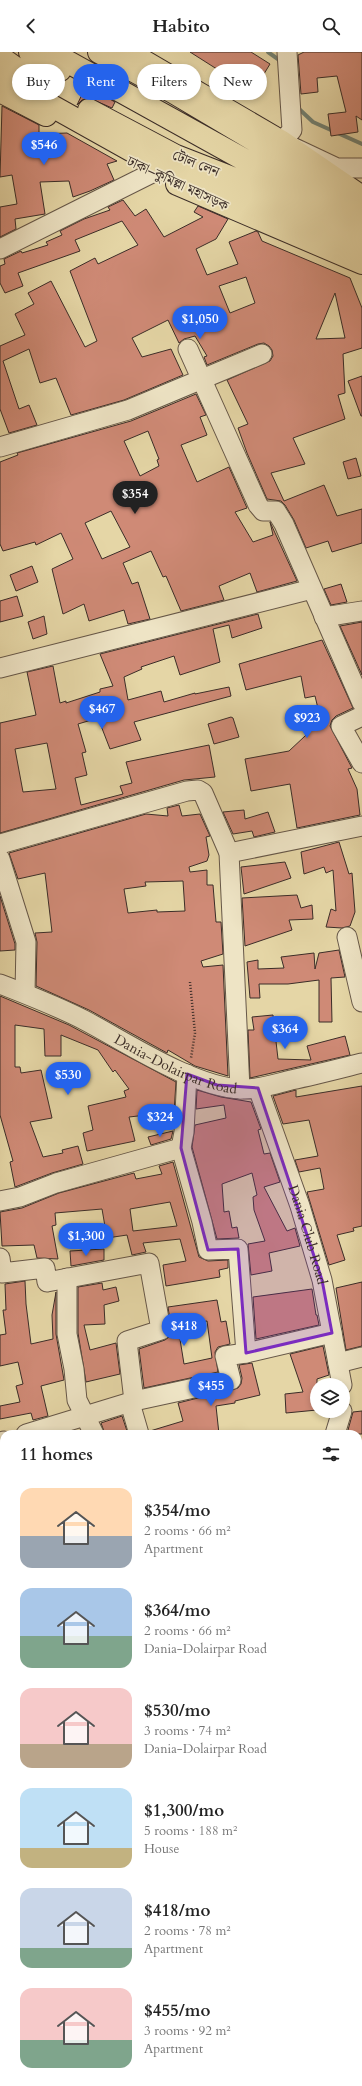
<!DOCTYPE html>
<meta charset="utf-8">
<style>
body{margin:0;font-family:Cardo,"Noto Serif Bengali",serif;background:#f6f6f6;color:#222;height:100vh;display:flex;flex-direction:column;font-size:15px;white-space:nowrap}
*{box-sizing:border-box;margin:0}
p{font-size:13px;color:#767676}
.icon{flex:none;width:22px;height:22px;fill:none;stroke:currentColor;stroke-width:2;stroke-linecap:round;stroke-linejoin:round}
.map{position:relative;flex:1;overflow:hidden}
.drawer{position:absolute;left:0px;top:1378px;width:362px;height:656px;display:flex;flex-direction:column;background:#fff;border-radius:12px 12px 0 0;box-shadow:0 2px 6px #0003}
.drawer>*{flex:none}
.banner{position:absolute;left:12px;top:12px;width:338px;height:36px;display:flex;gap:8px}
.controls{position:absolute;left:310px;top:1326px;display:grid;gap:8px}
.controls a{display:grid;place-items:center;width:40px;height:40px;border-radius:50%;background:#fff;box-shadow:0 2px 6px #0003;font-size:20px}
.price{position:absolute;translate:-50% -34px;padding:0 9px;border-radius:14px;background:#2563eb;color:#fff;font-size:13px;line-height:26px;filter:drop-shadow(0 1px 2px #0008)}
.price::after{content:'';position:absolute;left:50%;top:24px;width:12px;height:9px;margin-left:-6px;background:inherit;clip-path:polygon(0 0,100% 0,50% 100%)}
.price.active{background:#222;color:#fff}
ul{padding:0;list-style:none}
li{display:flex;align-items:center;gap:12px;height:100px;padding:0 20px}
li span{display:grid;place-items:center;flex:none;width:112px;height:80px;border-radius:12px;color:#555}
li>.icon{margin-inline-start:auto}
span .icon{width:48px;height:48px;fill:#fffc;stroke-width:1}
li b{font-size:17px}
h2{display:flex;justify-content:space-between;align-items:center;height:48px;padding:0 20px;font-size:17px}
.tag{padding:0 14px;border-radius:18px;background:#fff;box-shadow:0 2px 6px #0003;font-size:14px;line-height:36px}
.tag.active{background:#2563eb;color:#fff}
header{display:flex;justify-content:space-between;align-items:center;height:52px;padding:0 20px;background:#fff;font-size:18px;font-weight:800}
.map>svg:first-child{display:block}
</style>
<header><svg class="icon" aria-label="back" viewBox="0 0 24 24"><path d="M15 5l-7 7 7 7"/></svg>Habito<svg class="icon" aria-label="search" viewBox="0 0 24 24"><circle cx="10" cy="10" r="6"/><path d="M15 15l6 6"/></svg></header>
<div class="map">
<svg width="362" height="2034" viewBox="0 0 362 2034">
<rect width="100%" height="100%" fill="#e5d6a6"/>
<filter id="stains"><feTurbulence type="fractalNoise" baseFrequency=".005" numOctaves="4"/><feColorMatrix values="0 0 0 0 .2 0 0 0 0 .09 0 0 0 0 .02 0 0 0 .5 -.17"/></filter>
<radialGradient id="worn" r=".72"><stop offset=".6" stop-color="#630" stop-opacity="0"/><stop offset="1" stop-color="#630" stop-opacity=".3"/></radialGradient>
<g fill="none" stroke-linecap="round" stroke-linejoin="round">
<path stroke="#728173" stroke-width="4" d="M268 0 282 10
M297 55 313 70 362 92"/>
</g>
<path fill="#cf8a76" stroke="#3b2d28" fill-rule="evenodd" d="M190 0H251L270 12 253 40Z
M304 0H362V68L356 64 358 80 331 84 328 62 346 60 337 24 317 26 318 40 301 42 298 3Z
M86 34 115 50 112 56 89 46 82 48 77 53Z
M2 54 39 73V82L67 81 117 109 107 112 114 128 90 139 73 145 69 129 40 130 45 162 15 167 16 177 0 185V155L17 152 12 123 0 125Z
M123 148 135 164 146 157 164 185 203 165 194 160 198 154 228 167 216 187 196 197 207 223 238 212 229 190 256 179 258 180 262 189 350 226 362 256V296L343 302 345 341 338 343 345 367 293 386 305 412 271 421 284 449 324 433 337 464 362 457V491L332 500 328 489 306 496 294 468 285 453 281 449 267 447 247 401 238 376 248 372 227 328 270 309 273 304 272 298 269 294 264 291 258 292 207 313 204 305 207 304 195 284 184 287 179 291 168 268 132 286 142 305 171 297 183 323 124 348 71 363 56 326 40 331 29 297 3 309 19 357 29 353 37 373 9 381 0 357V294L25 283 15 262 34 252 28 241 51 229 85 295 97 289 70 219 95 206 98 212 138 193 122 169 75 188 80 199 18 221 23 234 5 241 0 231V214L5 212 4 207 21 199 22 201 48 193 46 190 62 183 60 179 84 167 110 158 108 155ZM246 225 255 251 230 261 219 234ZM335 241 345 286 316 287Z
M362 324V364H361L348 329Z
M196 342 206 363 200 365 207 383 181 393 197 430 229 415 247 456 235 460 253 490 273 483 270 470 297 529 257 540 250 521 219 534 224 548 181 559 166 524 163 525 151 499 123 511 132 532 138 530 150 567 128 572 124 558 89 569 84 552 63 562 52 517 73 507 61 481 36 493 35 490 3 499 0 492V410L18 403 17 401 131 369ZM148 379 159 407 157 408 159 414 140 424 124 389ZM111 459 130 495 102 507 85 471Z
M356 406 361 424 348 427 343 410Z
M32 514 38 530 16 539 10 523Z
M341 532 347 550 331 553 324 537Z
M17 544 23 564 0 570V549Z
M258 562 262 576 232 586 229 573 213 577 220 610 180 623 174 604 141 615 142 617 124 625 128 648 161 639 164 650 195 641V642L229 635 231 644 134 670 141 688 110 697 98 666 78 672 86 700 82 701 87 723 75 726 81 753 123 742 120 734 132 731 126 710 209 693 215 725 184 728 0 781V671L36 663 27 620 53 614 60 651 66 649V651L100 640V637L113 634 100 602ZM47 691 56 737 23 740 15 697Z
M44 564 47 582 33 587 28 570Z
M362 570V623L340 574Z
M322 588 353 656 336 664 332 668 330 674 352 716 348 717 357 737 360 763 297 776 290 732 251 739 245 707 289 699 321 669 315 644 305 646 301 624 246 638 239 612Z
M231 665 233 666 239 685 214 692 208 672Z
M179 753 182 764 200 762 210 784 206 785 209 803 207 809 189 815 190 820 207 818V833H213L216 870H221L223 902 201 909 203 915 223 913 228 1024 195 1014 168 998 167 1001 89 958 36 934 37 890 35 881 52 880 45 821 18 827 9 801 146 762 168 764 167 756ZM183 829 185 859 157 860V858L128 861 124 837 146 834 145 830Z
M244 758 245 767 268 760 275 780 254 785 252 779 233 782 223 760Z
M339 790 349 822 352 821 355 860 350 874 342 876 326 875 331 857 336 859 333 818 326 821 324 815 304 822 301 800Z
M285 810 291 826 244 842 241 815Z
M297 843 301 856 312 853 313 867 289 868 292 878 245 894 242 846Z
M0 844 15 892V898L0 899Z
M339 898 345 925 331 926 332 970H319V928L288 932H259L260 946H250L247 910 258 908V917L284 916 281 905 314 901 315 917 319 901Z
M0 944 69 973 176 1030 174 1060 129 1065 135 1089 87 1099 83 1081 93 1078 88 1054 126 1045 124 1039 129 1037 115 1018 113 1020 98 998 61 983V1004H45L44 977 15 973V1015H20L21 1021 41 1018 52 1066 30 1070 43 1105 63 1101 62 1098 78 1094 83 1112 52 1121 15 1135 10 1110 13 1109 0 1063Z
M273 963 278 1007 311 1008 307 994 345 984 350 1003 250 1026 248 978H254L252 965Z
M362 1034V1174L353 1176 354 1179 337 1183 345 1208 329 1213 307 1140 324 1137 320 1116 299 1120 295 1108 318 1104 309 1068 283 1072 273 1044 296 1038V1045Z
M197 1038 221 1045 251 1050 261 1077 258 1078 264 1102 270 1101 280 1130 264 1135 287 1179 295 1176 300 1194 269 1201 272 1219 251 1223 248 1192 265 1189 254 1158 253 1145 257 1143 252 1121 222 1132 224 1160 229 1159 232 1176 237 1175 239 1186 217 1187 192 1095 195 1073 226 1066 224 1053 196 1057Z
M173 1079 171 1087 151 1093 148 1085Z
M173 1110 199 1205 208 1209 228 1208V1216L219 1218 220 1225 166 1234 163 1213 186 1209 180 1187 143 1191 146 1200 132 1203 127 1183 107 1186 102 1157 55 1161 56 1173 52 1174 58 1207 37 1206 34 1193 2 1194 0 1160 22 1156 59 1141 134 1121 136 1127 162 1122 159 1114ZM170 1150 177 1174 133 1179 130 1157Z
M104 1197V1208L71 1214 70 1199Z
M25 1229 26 1252 31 1292 53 1287 52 1263 56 1240V1282L64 1328 41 1334 48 1364 33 1368 31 1361 0 1367V1354L20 1350 16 1334 23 1332 18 1310 0 1314V1283L6 1282 3 1258H6L5 1232Z
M362 1230V1294L346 1298 336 1236Z
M102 1231 103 1238 116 1235 119 1249 104 1253 105 1272 84 1273 90 1298 116 1291 120 1322 86 1330 78 1281V1235Z
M312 1237 316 1263H317L319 1273 256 1287 253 1245Z
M217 1248 221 1270 226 1269 230 1292 218 1295 215 1300 218 1320 144 1336 139 1297 165 1288 169 1285 172 1277 178 1275 184 1312 212 1306 207 1269 183 1273 182 1267 170 1268 168 1255Z
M323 1294 329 1323 317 1327V1358L286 1361 285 1342 303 1340 290 1302Z
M252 1311 260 1343 235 1349V1351L216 1354 219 1382H151L150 1379 183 1369 178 1351 238 1336 241 1332 242 1326 239 1313Z
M362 1359V1382H349L348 1378 353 1360Z
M122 1364 128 1382H105L101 1371Z"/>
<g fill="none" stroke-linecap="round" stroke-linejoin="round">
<defs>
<g id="minor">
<path d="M287 0 292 78 282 90 337 116H362"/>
<path d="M0 197 152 121"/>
<path d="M188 297 258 453 263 459H276L284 472 362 651"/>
<path d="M0 395 128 358 262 302"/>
<path d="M324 565 362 559"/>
<path d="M0 616 312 537"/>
<path d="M362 664 341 674 362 711"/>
<path d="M0 792 187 739 198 738 203 741 229 801 240 1037"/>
<path d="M229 801 362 774"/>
<path d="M0 807 26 890 25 941"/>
<path d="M347 885 362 950"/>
<path id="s1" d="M0 932C28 943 57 954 84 968 126 990 193 1035 241 1037 258 1038 275 1032 291 1028 315 1023 338 1017 362 1011"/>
<path d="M187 1022 184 1080 181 1096 202 1170 208 1198 238 1197 246 1301"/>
<path id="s2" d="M258 1036 300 1154 322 1228 342 1333"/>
<path d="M0 1149 20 1145 56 1131 181 1096"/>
<path d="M0 1206 2 1221 45 1216 47 1230 149 1211 161 1278 127 1289 134 1349 231 1328 225 1304 246 1301 332 1281"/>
<path d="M67 1226V1282L74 1317 77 1348 94 1382"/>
<path d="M338 1311 362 1305"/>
<path d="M130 1351 139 1382"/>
<path d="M26 1382 134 1349"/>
<path d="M335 1382 342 1359"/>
<path d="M0 1390 4 1389"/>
<path d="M0 1521 3 1527 4 1526"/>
<path d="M358 1611 362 1627"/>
<path d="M0 1619 4 1623"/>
<path d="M358 1702 362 1699"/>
<path d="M0 1721 4 1720"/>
<path d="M0 1827 4 1828"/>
<path d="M358 1882H362"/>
<path d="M139 2030 140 2034"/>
<path d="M255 2030V2034"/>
<path d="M356 2030 357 2034"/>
</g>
<path id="major" d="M128 0 282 90 362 145
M0 39 46 63
M177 132 362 211"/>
<path id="highway" d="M30 0 60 18
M50 0 306 142
M99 0 173 40 318 126
M0 5 38 32
M0 25 161 115 362 195
M89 58 176 104 294 150 362 173
M295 126 355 161"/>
</defs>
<use href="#minor" stroke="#665748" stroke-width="21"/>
<use href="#major" stroke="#3b2d28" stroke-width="24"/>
<use href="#highway" stroke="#3b2d28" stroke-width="24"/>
<path stroke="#3b2d28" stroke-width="2.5" stroke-dasharray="1 2" stroke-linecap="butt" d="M190 930 195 981 191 1006"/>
<use href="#minor" stroke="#eee4c5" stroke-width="19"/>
<use href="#major" stroke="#e5d6a6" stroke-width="22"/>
<use href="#highway" stroke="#e5d6a6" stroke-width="22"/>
</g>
<path fill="#7b2cbf" fill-opacity="0.2" stroke="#7b2cbf" stroke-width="3" stroke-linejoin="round" d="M187 1022 217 1033 258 1036 322 1228 332 1281 246 1301 238 1197 208 1198 181 1096Z"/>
<g text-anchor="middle" stroke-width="3.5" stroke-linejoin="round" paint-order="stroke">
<g font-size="14" fill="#3b2d28" stroke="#eee4c5">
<text transform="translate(196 111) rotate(22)" y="5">টোল লেন</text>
<text transform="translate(178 131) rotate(25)" y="5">ঢাকা–কুমিল্লা মহাসড়ক</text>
<text dy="5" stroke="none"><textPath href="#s1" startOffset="194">Dania-Dolairpar Road</textPath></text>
<text dy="5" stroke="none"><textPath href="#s2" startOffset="155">Dania Club Road</textPath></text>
</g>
</g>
<rect width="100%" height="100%" filter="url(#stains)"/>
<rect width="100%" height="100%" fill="url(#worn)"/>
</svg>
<div class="controls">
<a><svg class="icon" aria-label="layers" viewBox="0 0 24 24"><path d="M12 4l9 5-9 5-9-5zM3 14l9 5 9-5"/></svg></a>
</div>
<b class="price" style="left:44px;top:114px">$546</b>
<b class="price" style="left:200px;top:288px">$1,050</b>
<b class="price active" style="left:135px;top:463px">$354</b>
<b class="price" style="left:102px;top:678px">$467</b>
<b class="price" style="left:307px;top:687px">$923</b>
<b class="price" style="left:285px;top:998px">$364</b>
<b class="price" style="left:68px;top:1044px">$530</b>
<b class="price" style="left:160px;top:1086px">$324</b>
<b class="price" style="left:86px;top:1205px">$1,300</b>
<b class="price" style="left:184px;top:1295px">$418</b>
<b class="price" style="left:211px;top:1355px">$455</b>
<div class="banner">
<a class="tag">Buy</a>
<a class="tag active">Rent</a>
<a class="tag">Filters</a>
<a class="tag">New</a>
</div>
<section class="drawer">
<h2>11 homes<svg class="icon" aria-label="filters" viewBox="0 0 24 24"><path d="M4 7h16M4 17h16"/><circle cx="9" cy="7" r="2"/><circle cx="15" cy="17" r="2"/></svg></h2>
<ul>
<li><span style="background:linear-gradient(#ffd9b3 60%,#9aa5b1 0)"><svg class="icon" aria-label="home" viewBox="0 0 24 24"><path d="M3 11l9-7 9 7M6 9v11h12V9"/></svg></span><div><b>$354/mo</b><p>2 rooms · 66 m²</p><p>Apartment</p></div></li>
<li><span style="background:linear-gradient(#a9c7e8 60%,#7fa58c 0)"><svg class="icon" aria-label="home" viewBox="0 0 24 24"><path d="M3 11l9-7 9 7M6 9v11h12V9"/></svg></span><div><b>$364/mo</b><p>2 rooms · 66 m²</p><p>Dania-Dolairpar Road</p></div></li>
<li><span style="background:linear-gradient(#f6c9c9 70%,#b9a48a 0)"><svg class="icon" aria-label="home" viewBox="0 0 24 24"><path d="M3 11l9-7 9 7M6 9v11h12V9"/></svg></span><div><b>$530/mo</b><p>3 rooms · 74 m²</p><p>Dania-Dolairpar Road</p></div></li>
<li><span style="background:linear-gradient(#bfe0f5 75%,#c2b280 0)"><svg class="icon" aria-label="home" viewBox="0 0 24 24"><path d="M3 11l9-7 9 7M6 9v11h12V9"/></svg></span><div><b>$1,300/mo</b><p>5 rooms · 188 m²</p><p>House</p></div></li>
<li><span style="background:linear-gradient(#c9d6e8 75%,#7fa58c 0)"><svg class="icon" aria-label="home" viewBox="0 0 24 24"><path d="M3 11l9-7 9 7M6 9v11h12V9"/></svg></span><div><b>$418/mo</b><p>2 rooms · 78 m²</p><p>Apartment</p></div></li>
<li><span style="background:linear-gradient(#f6c9c9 65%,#7fa58c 0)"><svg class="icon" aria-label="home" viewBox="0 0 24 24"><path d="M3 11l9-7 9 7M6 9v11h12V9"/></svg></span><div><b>$455/mo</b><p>3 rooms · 92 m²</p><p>Apartment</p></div></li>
</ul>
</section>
</div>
